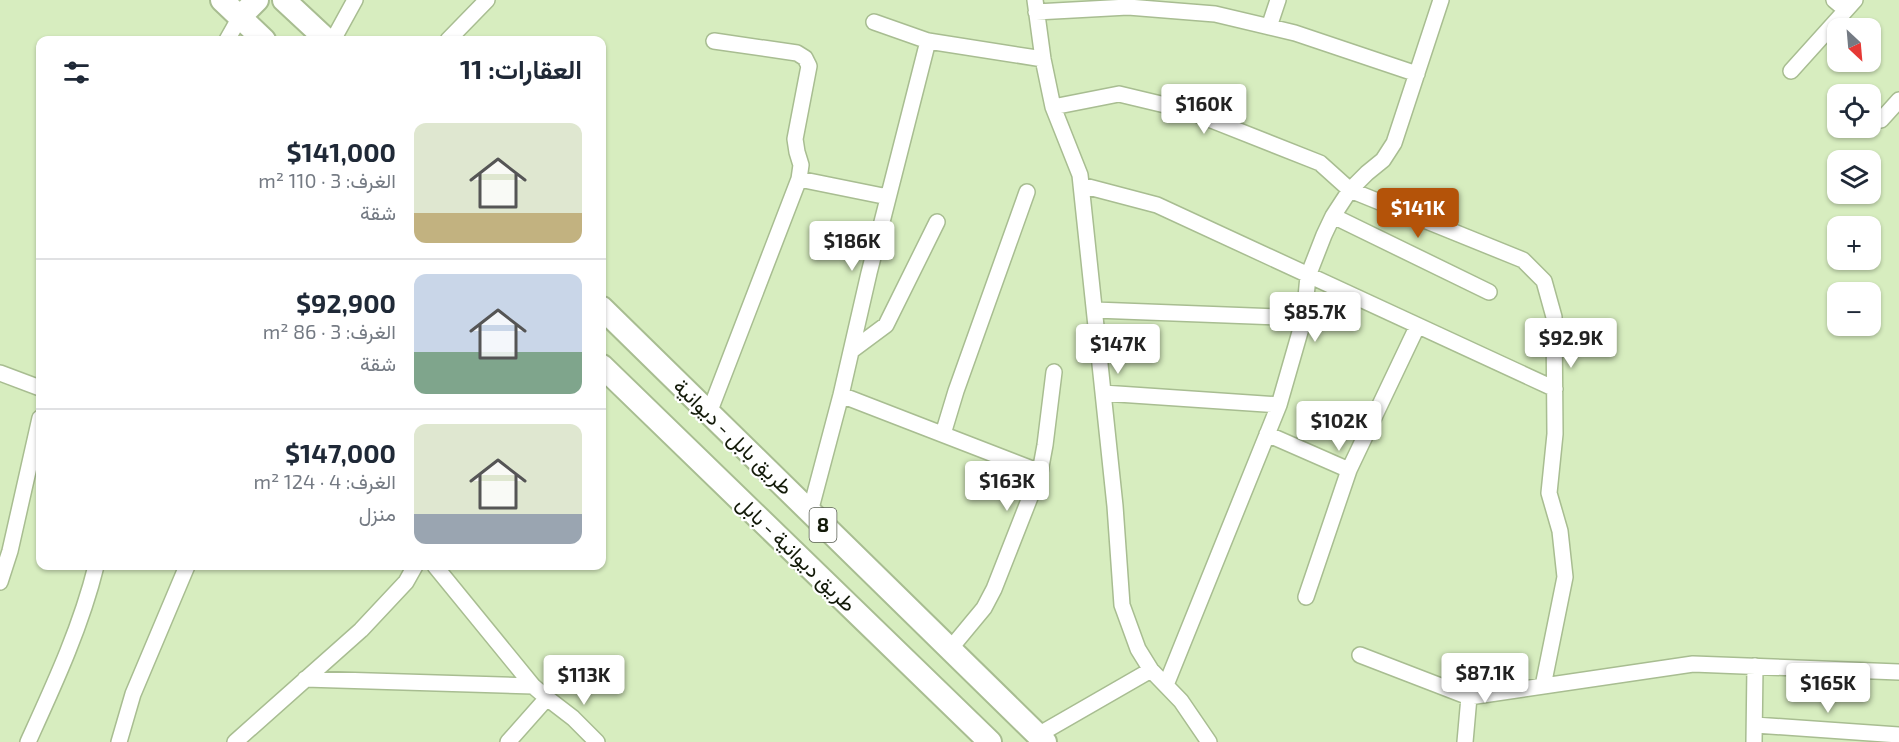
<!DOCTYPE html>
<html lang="ar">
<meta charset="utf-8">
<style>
body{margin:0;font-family:"Exo 2",Vazirmatn,sans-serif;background:#f6f6f7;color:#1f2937;direction:rtl;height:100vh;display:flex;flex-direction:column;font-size:22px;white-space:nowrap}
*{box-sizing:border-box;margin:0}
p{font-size:20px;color:#747a83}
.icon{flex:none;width:33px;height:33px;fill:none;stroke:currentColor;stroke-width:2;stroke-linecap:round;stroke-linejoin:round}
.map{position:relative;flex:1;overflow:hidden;direction:ltr}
.sheet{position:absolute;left:36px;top:36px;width:570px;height:534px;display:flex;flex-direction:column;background:#fff;border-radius:12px;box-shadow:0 2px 4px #0004;direction:rtl}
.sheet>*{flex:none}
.needle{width:39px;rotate:154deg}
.fabs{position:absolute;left:1827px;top:18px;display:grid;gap:12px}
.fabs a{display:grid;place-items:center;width:54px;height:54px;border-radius:12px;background:#fff;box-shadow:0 2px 4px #0004;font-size:30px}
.price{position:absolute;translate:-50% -51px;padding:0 14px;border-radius:6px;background:#fff;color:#222;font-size:20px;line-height:39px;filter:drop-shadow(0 2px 3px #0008)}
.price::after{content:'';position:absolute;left:50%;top:36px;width:18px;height:14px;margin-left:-9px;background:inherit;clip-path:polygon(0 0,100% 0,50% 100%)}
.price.active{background:#b45309;color:#fff}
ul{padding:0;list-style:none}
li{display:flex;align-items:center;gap:18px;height:150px;padding:0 24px}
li+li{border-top:2px solid #e0e1e3}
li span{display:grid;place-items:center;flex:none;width:168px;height:120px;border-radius:12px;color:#555}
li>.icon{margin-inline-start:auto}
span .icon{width:72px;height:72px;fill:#fffc;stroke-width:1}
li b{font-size:26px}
h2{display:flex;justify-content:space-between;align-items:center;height:72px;padding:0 24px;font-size:26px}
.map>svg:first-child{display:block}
</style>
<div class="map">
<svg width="1899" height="742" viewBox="0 0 1899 742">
<rect width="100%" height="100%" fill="#d7edbf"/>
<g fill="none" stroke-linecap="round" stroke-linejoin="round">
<defs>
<path id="minor" d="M1035 0 1043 59 1053 107 1080 175 1115 506 1122 605 1138 649 1151 670 1181 701 1209 742
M1834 0 1846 10
M1036 12 1128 7 1215 14 1295 33 1417 74
M874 22 928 41 1043 59
M1269 27 1278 0
M227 40 240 17
M333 40 355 0
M448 40 487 0
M1791 71 1855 0
M1053 107 1119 94 1186 110 1320 163 1350 190 1523 260 1544 281 1554 317 1555 434 1549 493 1560 531 1565 577 1543 686
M1881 120 1899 100
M799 179 888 197
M1081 185 1157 205 1555 389
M1333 216 1489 292
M1095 310 1304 318
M851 351 886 325 937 222
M0 373 40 388
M1103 393 1279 405
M841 395 1040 472
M709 413 799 179 801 165 797 152 795 139 809 66 805 58 797 53 714 41
M943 434 956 391 1027 192
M1267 434 1349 470
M810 512 841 395 869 273 928 41
M435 566 533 686 547 698 573 718 597 742
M0 582 10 551 40 418
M1306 597 1349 470 1417 327
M950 649 984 608 994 589 1040 472 1045 445 1054 372
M1360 655 1469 697 1465 742
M305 679 533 686
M1166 685 1279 405 1304 318 1308 276 1324 235 1333 216 1350 190 1367 173 1383 160 1394 143 1441 0
M1469 697 1693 664 1899 672
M1755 725 1899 735
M1038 735 1151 670
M28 742C54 685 81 627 96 566
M119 742 133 694 187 566
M235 742 361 630 406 582 415 566
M508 742 547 698
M1754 742 1755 666"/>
<path id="highway" d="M222 0 264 40
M284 0 327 40
M240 17 257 0
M602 308 1045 742
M602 366 990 742"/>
</defs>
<use href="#minor" stroke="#a8bd91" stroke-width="18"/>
<use href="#highway" stroke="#a8bd91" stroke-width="26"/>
<use href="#minor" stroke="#fff" stroke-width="15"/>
<use href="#highway" stroke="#fff" stroke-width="22"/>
</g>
<g text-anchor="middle" stroke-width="4.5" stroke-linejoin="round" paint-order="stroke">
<rect fill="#fff" stroke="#5a5f53" stroke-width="1.5" x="809.5" y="508" width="27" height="34" rx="4.5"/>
<g font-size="20" font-weight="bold" fill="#131a09">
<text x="823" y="532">8</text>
</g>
<g font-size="21" fill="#131a09" stroke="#fff">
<text transform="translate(733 437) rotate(44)" y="7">طريق بابل - ديوانية</text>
<text transform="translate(796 554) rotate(44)" y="7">طريق ديوانية - بابل</text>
</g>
</g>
</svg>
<div class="fabs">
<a><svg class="needle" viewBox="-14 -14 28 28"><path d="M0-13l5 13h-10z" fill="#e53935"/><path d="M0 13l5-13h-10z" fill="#747a83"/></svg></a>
<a><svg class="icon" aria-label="locate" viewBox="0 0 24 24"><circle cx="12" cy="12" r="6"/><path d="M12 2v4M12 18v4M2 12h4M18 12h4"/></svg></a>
<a><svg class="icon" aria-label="layers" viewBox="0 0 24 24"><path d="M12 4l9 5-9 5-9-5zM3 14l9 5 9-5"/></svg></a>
<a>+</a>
<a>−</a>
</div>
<b class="price" style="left:1204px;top:135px">$160K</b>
<b class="price active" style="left:1418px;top:239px">$141K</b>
<b class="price" style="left:852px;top:272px">$186K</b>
<b class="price" style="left:1315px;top:343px">$85.7K</b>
<b class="price" style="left:1571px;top:369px">$92.9K</b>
<b class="price" style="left:1118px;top:375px">$147K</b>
<b class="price" style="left:1339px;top:452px">$102K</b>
<b class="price" style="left:1007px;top:512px">$163K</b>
<b class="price" style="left:1485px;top:704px">$87.1K</b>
<b class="price" style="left:584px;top:706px">$113K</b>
<b class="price" style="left:1828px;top:714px">$165K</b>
<section class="sheet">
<h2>العقارات: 11<svg class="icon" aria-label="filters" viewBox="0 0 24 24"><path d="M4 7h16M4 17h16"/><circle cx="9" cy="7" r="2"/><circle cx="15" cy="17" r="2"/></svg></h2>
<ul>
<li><span style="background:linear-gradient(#dfe7d0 75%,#c2b280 0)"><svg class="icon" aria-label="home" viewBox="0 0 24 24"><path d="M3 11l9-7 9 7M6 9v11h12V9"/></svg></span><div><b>$141,000</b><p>الغرف: 3 · 110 m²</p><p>شقة</p></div></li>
<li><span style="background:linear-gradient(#c9d6e8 65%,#7fa58c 0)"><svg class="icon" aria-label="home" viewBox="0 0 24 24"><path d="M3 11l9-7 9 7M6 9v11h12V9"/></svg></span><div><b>$92,900</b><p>الغرف: 3 · 86 m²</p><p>شقة</p></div></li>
<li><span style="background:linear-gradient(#dfe7d0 75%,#9aa5b1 0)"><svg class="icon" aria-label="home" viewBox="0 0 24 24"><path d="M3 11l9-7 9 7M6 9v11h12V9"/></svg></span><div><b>$147,000</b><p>الغرف: 4 · 124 m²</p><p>منزل</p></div></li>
</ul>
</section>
</div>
